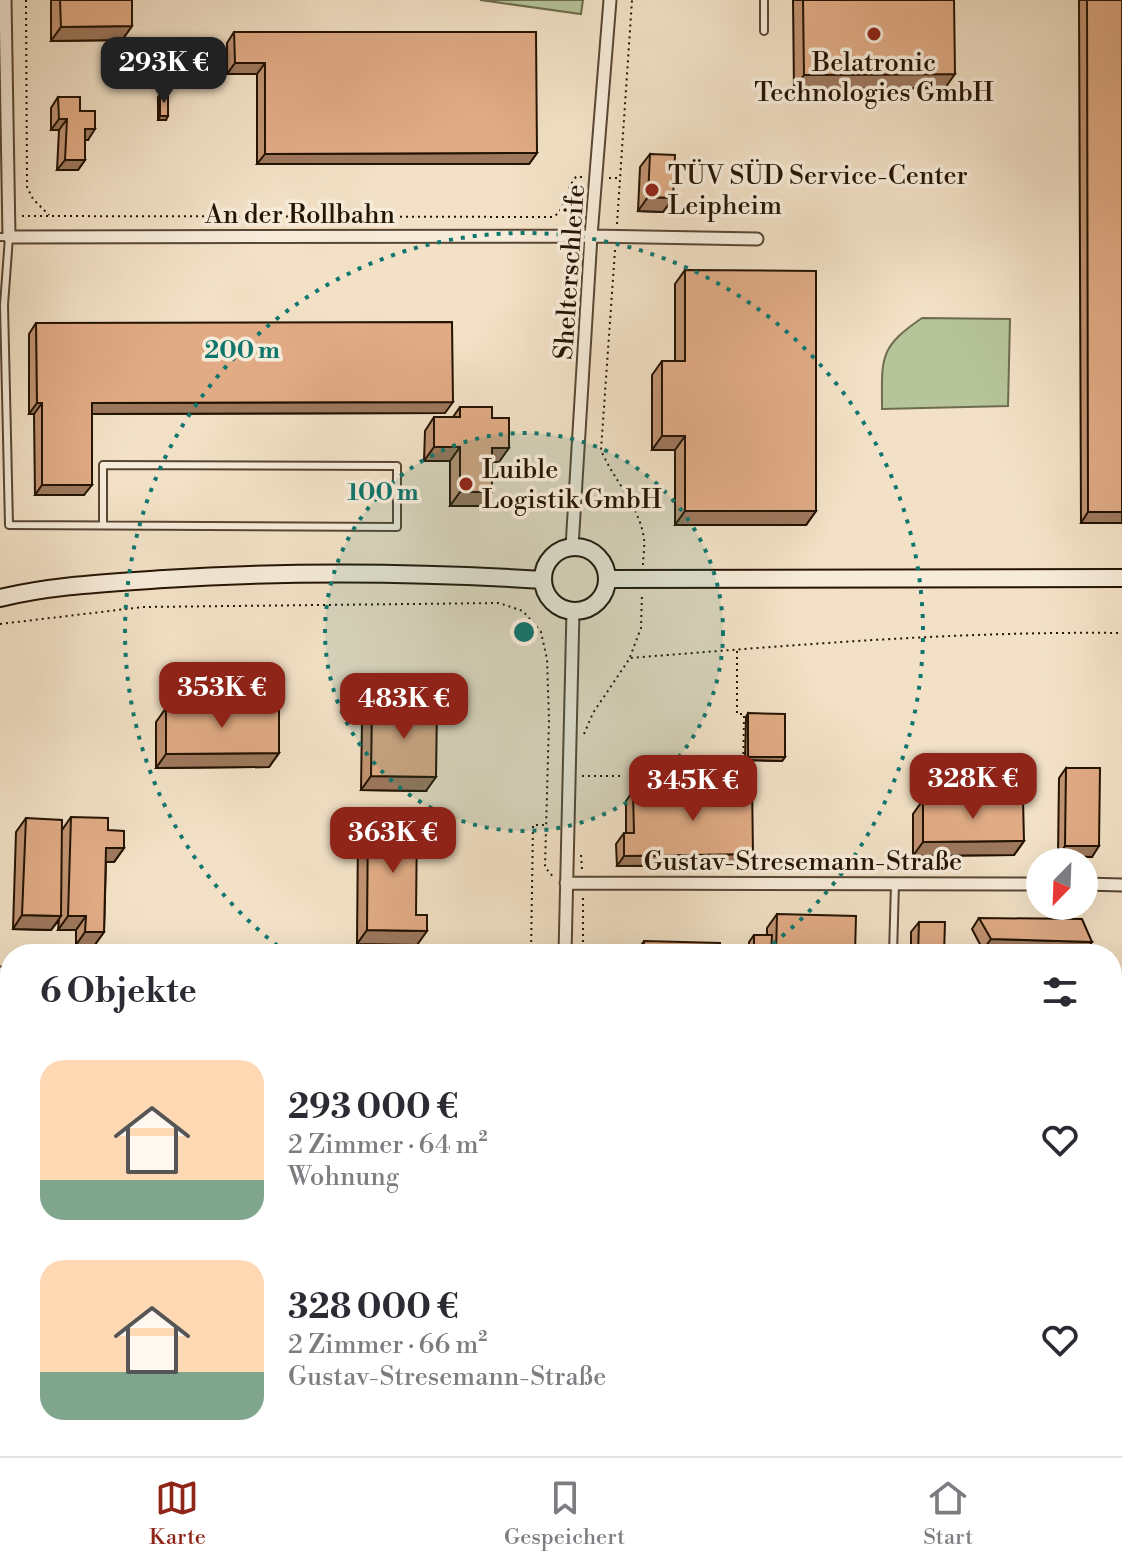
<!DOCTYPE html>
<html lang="de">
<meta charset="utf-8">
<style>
body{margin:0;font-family:"Libre Bodoni",serif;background:#f7f7f7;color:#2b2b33;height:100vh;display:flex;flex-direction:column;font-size:30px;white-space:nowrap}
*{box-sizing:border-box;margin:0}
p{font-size:26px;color:#7c7c81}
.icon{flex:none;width:44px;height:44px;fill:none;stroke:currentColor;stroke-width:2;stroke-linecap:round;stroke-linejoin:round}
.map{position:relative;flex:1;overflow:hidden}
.panel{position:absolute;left:0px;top:944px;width:1122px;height:512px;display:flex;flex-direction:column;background:#fff;border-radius:32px 32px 0 0;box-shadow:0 8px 32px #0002}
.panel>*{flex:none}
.needle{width:52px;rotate:203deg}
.fabs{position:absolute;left:1026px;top:848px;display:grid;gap:16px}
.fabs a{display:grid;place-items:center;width:72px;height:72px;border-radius:50%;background:#fff;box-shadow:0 8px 32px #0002;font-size:40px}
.price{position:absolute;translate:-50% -68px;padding:0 18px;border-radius:16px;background:#8f2418;color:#fff;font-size:26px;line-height:52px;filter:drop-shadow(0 2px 4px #0008)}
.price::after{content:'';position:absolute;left:50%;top:48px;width:24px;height:18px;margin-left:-12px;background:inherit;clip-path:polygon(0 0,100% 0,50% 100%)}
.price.active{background:#222;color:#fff}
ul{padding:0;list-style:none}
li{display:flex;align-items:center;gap:24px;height:200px;padding:0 40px}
li span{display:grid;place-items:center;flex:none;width:224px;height:160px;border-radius:24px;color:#555}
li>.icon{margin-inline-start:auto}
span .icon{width:96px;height:96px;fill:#fffc;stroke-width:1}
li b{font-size:34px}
h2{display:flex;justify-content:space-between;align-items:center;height:96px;padding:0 40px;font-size:34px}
.tab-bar{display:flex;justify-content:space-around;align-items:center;height:112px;border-top:2px solid #e1e1e2;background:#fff;font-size:22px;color:#7c7c81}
.tab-bar a{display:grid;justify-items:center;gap:4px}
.tab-bar .active{color:#8f2418}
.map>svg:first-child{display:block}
</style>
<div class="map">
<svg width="1122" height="1456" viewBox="0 0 1122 1456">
<rect width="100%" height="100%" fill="#f2e1c6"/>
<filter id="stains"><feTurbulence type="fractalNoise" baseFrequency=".0025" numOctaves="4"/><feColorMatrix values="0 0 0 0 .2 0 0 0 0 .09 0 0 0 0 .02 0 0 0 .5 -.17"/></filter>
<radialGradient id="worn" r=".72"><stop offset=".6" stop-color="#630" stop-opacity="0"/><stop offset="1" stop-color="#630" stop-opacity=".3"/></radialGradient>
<path fill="#b6c499" stroke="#6d6c4e" stroke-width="2" d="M480 0H583L581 14Z
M922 318 1010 319 1008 406 882 409C882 358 878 348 922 318Z"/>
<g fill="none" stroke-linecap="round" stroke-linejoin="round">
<defs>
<path id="service" d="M764 31V0
M0 237H9L4 305 9 525 397 527V466L103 465V525
M893 954 895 884
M0 1016H10
M1112 1165 1122 1169
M0 1325H10
M916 1456V1446"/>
<path id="minor" d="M5 0 9 237 591 236 757 239
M572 547 591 236 610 0
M566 883 1040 884
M1084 884 1122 885
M565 954 573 611
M0 973H10
M1112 1267H1122
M531 1456 532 1446"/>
<path id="secondary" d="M543 579a32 32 0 1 1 64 0a32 32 0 1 1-64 0Z
M608 579 1122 578
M0 598C54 585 109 583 164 579 290 571 417 572 543 580"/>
</defs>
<use href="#service" stroke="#584633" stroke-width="10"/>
<use href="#minor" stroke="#584633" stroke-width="15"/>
<use href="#secondary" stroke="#241302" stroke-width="20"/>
<path stroke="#241302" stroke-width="2" stroke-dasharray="2 4" stroke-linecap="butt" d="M26 0 27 187 33 199 49 215
M609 178H620
M22 216 553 217C567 209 565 189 576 177H582
M617 224 632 0
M615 250 601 450C613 479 640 507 644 539 645 547 643 557 643 565
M0 624 143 607 499 603 523 611 541 632 547 659 549 720 545 867 554 878
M737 651V714H744L743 778
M630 657 641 628 642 593
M584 734 593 713 630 658C794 645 958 631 1122 633
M582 776H621
M581 855 582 869
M531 954 533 825H544
M583 954V895
M0 994H10
M512 1456 513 1446
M546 1456 547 1446"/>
<use href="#service" stroke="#f7ecda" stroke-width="6"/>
<use href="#minor" stroke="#f7ecda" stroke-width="11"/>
<use href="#secondary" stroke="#f7ecda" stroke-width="16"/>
</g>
<path fill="#c19372" stroke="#241302" stroke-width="2" d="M51 0H132V26L122 40 51 41Z
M793 0H803L945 88 794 89Z
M1079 0H1122V523H1081Z
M234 32 537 153 529 164H257V74H227V43Z
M160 94 166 120H158V97Z
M58 97 80 111 88 140H85V160L78 170H57L59 130H51V108Z
M650 154 673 198 663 212 638 211 640 167Z
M685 270 816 511 806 525H675V450H652V375L662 361H675V284Z
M36 323 445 413 92 414 84 495H35L34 414H29V334Z
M460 407 492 418 499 462H492V492L482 506H450V461H424L425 431 434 417H453Z
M372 705 426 791 361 790 362 719Z
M166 708 279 753 269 767 156 768V722Z
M748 713 785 757 782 761 745 760 746 717Z
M1066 768 1092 857 1058 856 1059 778Z
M709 782 745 865 617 866 616 844 624 833H626V801L633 791 653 798 702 797V792Z
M923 800 1024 841 1014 855 913 856V814Z
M71 817 108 830 124 848 114 862H106L104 932 94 946 76 945V930H58L59 920 51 930 13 929 16 832 26 818 62 830Z
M368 817 416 915 417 945 357 944 358 831Z
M777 914 855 954H749V942L754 935H767V928Z
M979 918 1084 952 983 950 972 929Z
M919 922 944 954H911V932Z
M644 941 720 954H635Z
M274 1446H420V1456H274Z
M562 1446H743V1456H562Z
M938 1446H1098V1456H934L935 1451Z"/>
<path fill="#9d785d" stroke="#241302" stroke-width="2" d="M132 26 122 40 51 41 61 27Z
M235 63H265L257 74H227Z
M955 74 945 88 794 89 804 75Z
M160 116H168L166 120H158Z
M59 119H67L59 130H51Z
M85 129H95L88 140H78Z
M537 153 529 164H257L265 154Z
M65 160H85L78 170H57Z
M648 197 673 198 663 212 638 211Z
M453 402 445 413 84 414 92 403Z
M37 403H42L34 414H29Z
M662 436H685L675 450H652Z
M434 447H460L450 461H424Z
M492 448H509L499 462H482Z
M42 485H92L84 495H35Z
M460 492H492L482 506H450Z
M685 511H816L806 525H675Z
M1088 512H1122V523H1081Z
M279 753 269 767 156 768 166 754Z
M748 757H785L782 761 745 760Z
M371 776 436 777 426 791 361 790Z
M1024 841 1014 855 913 856 923 842Z
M1065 846H1099L1092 857 1058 856Z
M106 848H124L114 862H96Z
M753 854 745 865 617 866 624 856Z
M22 915 61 916 51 930 13 929Z
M68 916H86L76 930H58Z
M367 930 427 931 417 945 357 944Z
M85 932H104L94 946 76 945Z
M991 939 1092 942 1084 952 983 950Z
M1112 1073H1122L1113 1087H1112Z
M1112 1211H1122V1225H1112Z"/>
<path fill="#e0ab85" stroke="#241302" stroke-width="2" d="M60 0H132V26L61 27Z
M803 0H954L955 74 804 75Z
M1087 0H1122V512H1088Z
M234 32H536L537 153 265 154V63H235Z
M160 94H168V116H160Z
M58 97H80V111H95V129H85V160H65L67 119H59Z
M650 154 675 155 673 198 648 197Z
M685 270 816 271V511H685V436H662V361H685Z
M452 322 453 402 92 403V485H42V403H37L36 323Z
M460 407H492V418H509V448H492V492H460V447H434V417H460Z
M372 705 437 707 436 777 371 776Z
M279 707V753L166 754V708Z
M748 713 785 714V757H748Z
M1066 768H1100L1099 846H1065Z
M709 782H752L753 854 624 856V833H634L633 791H653V798L709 797Z
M1023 799 1024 841 923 842V800Z
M71 817 108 818V830L124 831V848H106L104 932H85L86 916H68Z
M368 817 417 818 416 915H427V931L367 930Z
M26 818 62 820 61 916 22 915Z
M777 914 856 916 855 954H776Z
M979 918 1082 919 1092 942 991 939Z
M919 922H945L944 954H918Z
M754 935H772L771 954H754Z
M644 941 720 943V954H644Z
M1112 1041 1122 1072V1073H1112Z
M1112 1167 1122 1168V1211H1112Z
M281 1446H420V1456H281Z
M572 1446H743V1456H572Z
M944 1446H1098V1456H936V1453L944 1454Z"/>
<circle cx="524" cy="632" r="199" fill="#0f766e" fill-opacity=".12"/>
<g fill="none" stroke="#0f766e" stroke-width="4" stroke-dasharray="4 8">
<circle cx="524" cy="632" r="199"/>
<path d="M287 953A399 399 0 1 1 761 953"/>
</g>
<g fill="#8f2418" stroke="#f7ecda" stroke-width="3">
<circle cx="874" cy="34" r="8"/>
<circle cx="652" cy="190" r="8"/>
<circle cx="466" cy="484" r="8"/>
</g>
<g text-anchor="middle" stroke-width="7" stroke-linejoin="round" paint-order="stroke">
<g font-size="26" fill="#241302" stroke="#f7ecda" text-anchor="start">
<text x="874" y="71" text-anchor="middle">Belatronic<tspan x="874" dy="30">Technologies GmbH</tspan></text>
<text x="668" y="184">TÜV SÜD Service-Center<tspan x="668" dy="30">Leipheim</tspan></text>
<text x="482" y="478">Luible<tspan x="482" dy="30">Logistik GmbH</tspan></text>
</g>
<g font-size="26" fill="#241302" stroke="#f7ecda">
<text x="300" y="223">An der Rollbahn</text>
<text transform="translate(569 272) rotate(-86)" y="9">Shelterschleife</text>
<text x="803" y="870">Gustav-Stresemann-Straße</text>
</g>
</g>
<circle cx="524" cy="632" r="12" fill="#0f766e" stroke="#f7ecda" stroke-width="4"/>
<g font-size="24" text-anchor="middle" font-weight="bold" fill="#0f766e" stroke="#f7ecda" stroke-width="7" stroke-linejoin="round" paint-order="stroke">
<text x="242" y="358">200 m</text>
<text x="383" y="500">100 m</text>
</g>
<rect width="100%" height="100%" filter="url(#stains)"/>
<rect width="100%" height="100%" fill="url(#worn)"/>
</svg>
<div class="fabs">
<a><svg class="needle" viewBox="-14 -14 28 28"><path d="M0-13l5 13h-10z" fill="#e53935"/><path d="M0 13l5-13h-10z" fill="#7c7c81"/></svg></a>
</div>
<b class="price active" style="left:164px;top:105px">293K €</b>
<b class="price" style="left:222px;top:730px">353K €</b>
<b class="price" style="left:404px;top:741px">483K €</b>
<b class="price" style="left:973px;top:821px">328K €</b>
<b class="price" style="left:693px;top:823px">345K €</b>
<b class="price" style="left:393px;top:875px">363K €</b>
<section class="panel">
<h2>6 Objekte<svg class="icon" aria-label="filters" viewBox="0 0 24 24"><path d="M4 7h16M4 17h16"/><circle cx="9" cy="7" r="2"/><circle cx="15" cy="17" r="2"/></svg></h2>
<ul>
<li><span style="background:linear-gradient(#ffd9b3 75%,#7fa58c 0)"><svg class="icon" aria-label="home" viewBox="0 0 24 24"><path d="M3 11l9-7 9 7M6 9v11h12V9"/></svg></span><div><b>293 000 €</b><p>2 Zimmer · 64 m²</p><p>Wohnung</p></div><svg class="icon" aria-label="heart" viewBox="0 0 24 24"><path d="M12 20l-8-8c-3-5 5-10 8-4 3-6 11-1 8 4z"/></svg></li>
<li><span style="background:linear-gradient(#ffd9b3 70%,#7fa58c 0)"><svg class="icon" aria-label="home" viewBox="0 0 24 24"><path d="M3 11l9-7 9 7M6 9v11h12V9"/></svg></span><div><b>328 000 €</b><p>2 Zimmer · 66 m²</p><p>Gustav-Stresemann-Straße</p></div><svg class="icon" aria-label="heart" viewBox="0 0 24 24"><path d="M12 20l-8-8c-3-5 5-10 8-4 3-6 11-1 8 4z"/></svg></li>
</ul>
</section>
</div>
<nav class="tab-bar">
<a class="active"><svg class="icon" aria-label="map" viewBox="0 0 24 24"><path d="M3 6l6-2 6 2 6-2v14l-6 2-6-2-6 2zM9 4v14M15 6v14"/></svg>Karte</a>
<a><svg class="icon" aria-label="saved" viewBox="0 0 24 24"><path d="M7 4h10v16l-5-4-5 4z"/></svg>Gespeichert</a>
<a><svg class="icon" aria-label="home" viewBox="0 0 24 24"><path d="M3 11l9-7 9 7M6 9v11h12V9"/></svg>Start</a>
</nav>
